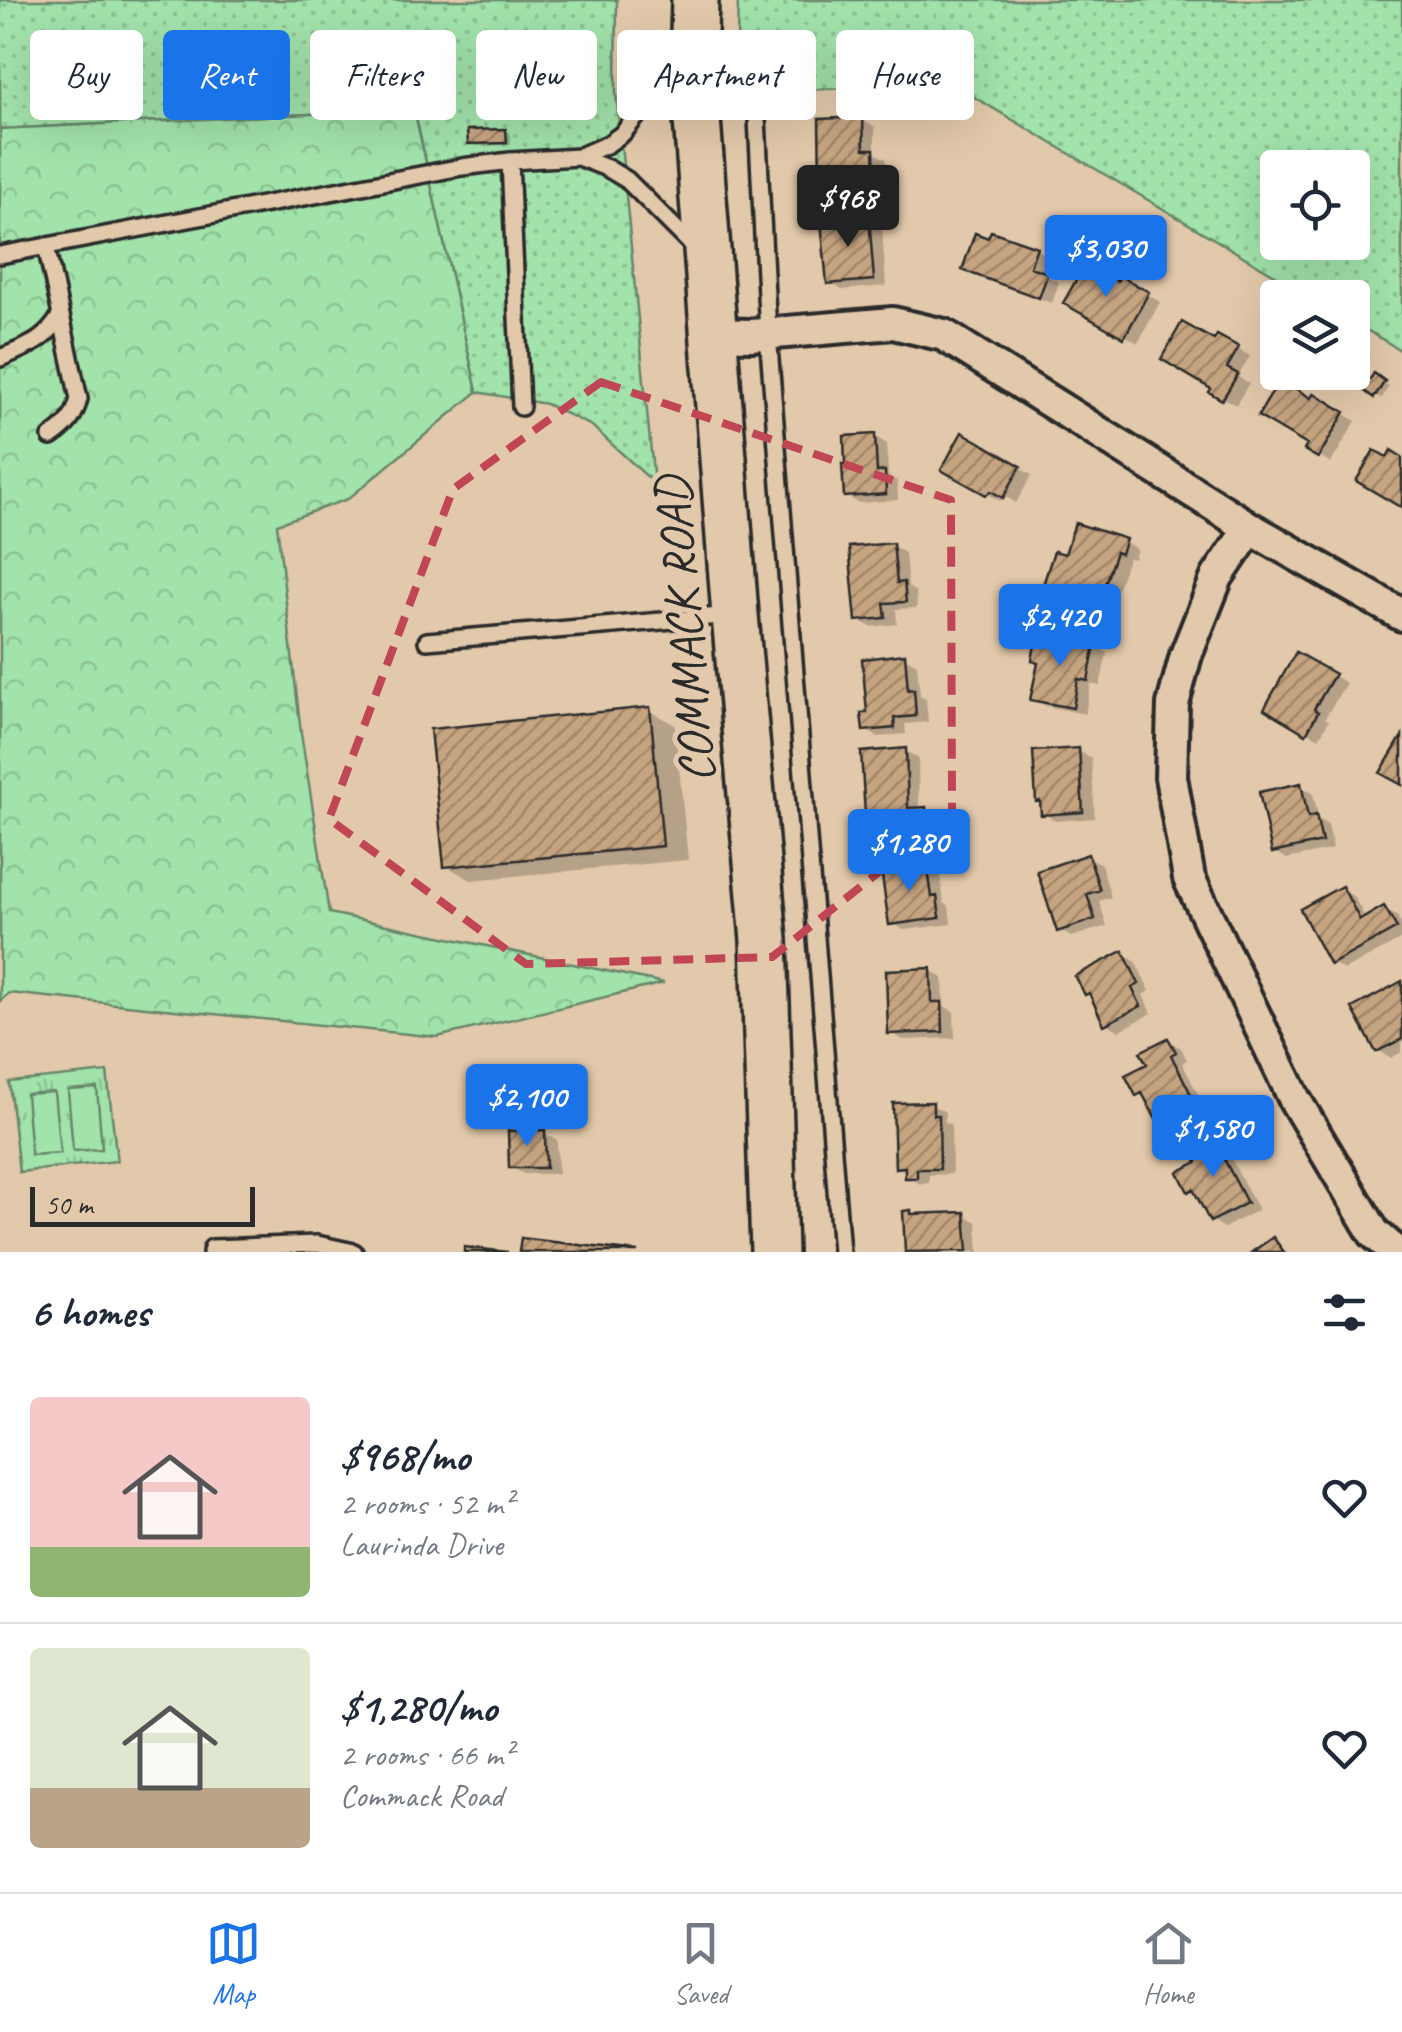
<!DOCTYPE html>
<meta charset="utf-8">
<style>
body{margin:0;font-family:Caveat,sans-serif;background:#f6f6f7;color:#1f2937;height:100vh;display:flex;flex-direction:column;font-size:38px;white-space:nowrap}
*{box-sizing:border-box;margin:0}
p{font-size:32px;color:#747a83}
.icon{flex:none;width:55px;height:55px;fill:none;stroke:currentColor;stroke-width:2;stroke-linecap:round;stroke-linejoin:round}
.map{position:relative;height:1252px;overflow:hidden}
.drawer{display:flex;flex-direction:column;background:#fff;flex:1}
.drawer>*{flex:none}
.hud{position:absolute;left:30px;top:30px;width:1342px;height:90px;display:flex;gap:20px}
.fabs{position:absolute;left:1260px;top:150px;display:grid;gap:20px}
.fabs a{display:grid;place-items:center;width:110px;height:110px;border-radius:10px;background:#fff;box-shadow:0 10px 40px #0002;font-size:50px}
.scale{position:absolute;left:30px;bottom:25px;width:225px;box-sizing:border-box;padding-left:10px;border:5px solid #2b2b2b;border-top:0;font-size:28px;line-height:35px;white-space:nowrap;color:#2b2b2b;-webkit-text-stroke:8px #e3c9ab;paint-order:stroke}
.price{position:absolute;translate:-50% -85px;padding:0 22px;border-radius:10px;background:#1a73e8;color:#fff;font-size:32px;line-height:65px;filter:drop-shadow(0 2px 5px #0008)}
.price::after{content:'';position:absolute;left:50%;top:60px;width:30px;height:22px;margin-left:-15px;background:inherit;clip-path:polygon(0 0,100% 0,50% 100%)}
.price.on{background:#222;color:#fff}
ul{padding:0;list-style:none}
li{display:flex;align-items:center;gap:30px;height:250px;padding:0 30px}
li+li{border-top:2px solid #e0e1e3}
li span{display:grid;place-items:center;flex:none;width:280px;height:200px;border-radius:10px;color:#555}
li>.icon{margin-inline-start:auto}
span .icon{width:120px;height:120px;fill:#fffc;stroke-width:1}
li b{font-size:42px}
h2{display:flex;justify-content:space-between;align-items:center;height:120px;padding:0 30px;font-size:42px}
.tag{padding:0 35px;border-radius:10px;background:#fff;box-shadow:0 10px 40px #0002;font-size:35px;line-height:90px}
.tag.on{background:#1a73e8;color:#fff}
.tabs{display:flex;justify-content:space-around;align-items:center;height:140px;border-top:2px solid #e0e1e3;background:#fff;font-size:28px;color:#747a83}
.tabs a{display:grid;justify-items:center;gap:5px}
.tabs .on{color:#1a73e8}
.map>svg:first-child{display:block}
</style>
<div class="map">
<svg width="1402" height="1252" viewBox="0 0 1402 1252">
<defs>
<pattern id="grass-dots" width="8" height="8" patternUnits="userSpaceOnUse" patternTransform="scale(2.5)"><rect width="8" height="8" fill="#a2e2ab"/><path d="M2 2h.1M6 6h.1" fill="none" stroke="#8cc293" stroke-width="1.8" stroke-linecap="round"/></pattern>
<pattern id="forest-crowns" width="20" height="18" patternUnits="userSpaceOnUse" patternTransform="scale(2.5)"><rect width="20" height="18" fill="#a2e2ab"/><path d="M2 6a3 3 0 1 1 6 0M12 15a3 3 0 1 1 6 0" fill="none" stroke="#8cc293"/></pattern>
<pattern id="park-tufts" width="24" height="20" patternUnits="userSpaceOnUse" patternTransform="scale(2.5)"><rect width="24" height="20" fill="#a2e2ab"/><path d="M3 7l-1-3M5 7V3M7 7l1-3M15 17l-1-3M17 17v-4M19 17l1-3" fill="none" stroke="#8cc293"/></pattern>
<pattern id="building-hatch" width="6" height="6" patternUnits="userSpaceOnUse" patternTransform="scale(2.5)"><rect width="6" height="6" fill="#c6a480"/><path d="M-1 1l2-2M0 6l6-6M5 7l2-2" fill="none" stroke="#a18669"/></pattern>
</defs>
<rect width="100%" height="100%" fill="#e3c9ab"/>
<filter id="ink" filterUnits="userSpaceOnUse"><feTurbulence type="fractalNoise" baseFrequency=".01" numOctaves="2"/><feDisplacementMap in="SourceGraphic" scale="20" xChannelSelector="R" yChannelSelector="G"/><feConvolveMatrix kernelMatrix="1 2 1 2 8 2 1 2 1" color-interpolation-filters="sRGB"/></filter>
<g filter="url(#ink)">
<path fill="url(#grass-dots)" stroke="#66866b" stroke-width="2.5" fill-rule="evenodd" d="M0 0H617L616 93 654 483 592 426 546 404 477 392 414 109 0 129Z
M738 0H1402V351L1353 322 1352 298 1312 297 952 84 801 90 736 83ZM1278 168H1352V242H1278Z"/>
<path fill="url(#forest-crowns)" stroke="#66866b" stroke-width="2.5" d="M414 109 477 392 348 499 277 524 301 733 329 913 664 983 437 1037 9 993 0 1001V129Z"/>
<path fill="url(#park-tufts)" stroke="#66866b" stroke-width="2.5" d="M107 1072 117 1161 19 1172 9 1082Z"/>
<path fill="#a2e2ab" stroke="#66866b" stroke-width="2.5" d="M97 1088 102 1149 73 1151 68 1090Z
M54 1092 60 1153 31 1155 26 1094Z"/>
<path fill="#0003" d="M862 120 875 127V153L886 159 887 179H874V187L835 188 823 180Z
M506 131 511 134V145L476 146 470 142Z
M869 220 882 227 886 286 842 290 829 282Z
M1036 249 1048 257 1042 274 1059 282 1052 303 977 276 965 269Z
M1121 279 1160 302 1138 343 1067 302 1118 284Z
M1218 338 1250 356 1238 377 1249 383 1236 405 1212 392 1215 344Z
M1375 377 1389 386 1381 399 1366 390Z
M1315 396 1356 421 1331 463 1307 449 1312 401Z
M874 436 887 444 888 476 897 481 898 500 859 503 846 496Z
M963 436 1032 475 1016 503 1005 496 1000 501 944 469Z
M1125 542 1137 549 1134 559 1128 558 1110 612 1057 594 1045 587 1066 558Z
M893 546 905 553 908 587 916 592 917 608 896 609 897 624 871 627 858 619Z
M1094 646 1107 653 1100 686 1091 684 1085 714 1046 706 1033 699Z
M1297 655 1346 683 1325 718 1329 721 1319 738 1267 709Z
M904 657 917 664 920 695 926 699 928 722 905 724 906 734 878 737 865 730 870 714Z
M649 710 675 725 688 860 471 880 446 866Z
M905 751 918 758 919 810 926 809 938 817 939 828 921 829 922 833 881 836 869 829Z
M1078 751 1091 758 1095 818 1056 821 1043 813Z
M1301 786 1313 793 1319 820 1328 825 1333 849 1287 859 1274 851Z
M1088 857 1101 864 1111 897 1099 901 1107 926 1071 937 1059 930Z
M927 865 940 872 944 903 949 906 951 924 904 930 891 923Z
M1342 889 1354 897 1366 919 1384 909 1397 916 1402 926V939L1344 970 1332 963Z
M1123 954 1135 961 1150 991 1143 995 1152 1013 1119 1031 1106 1023 1093 997 1087 993Z
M930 970 943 978 944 1006 954 1012 955 1038 903 1040 891 1033Z
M1402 983V1052L1391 1058 1378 1050Z
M1168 1041 1181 1048 1187 1060 1182 1063 1207 1111 1172 1129 1160 1122 1149 1100 1138 1094 1150 1065Z
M932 1105 945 1112V1122L951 1125 952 1174 929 1175V1183L920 1184 907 1176V1172L897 1166Z
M544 1133 557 1140 558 1174H524L511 1167Z
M1217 1138 1230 1145 1236 1158 1232 1160 1258 1210 1224 1228 1212 1220 1199 1196 1190 1190 1201 1163Z
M906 1213 917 1217 965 1215 977 1222 979 1252H908Z"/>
<path fill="url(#building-hatch)" stroke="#2b2b2b" stroke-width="2.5" d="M863 117 864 149H874L875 173 862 174V181L820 182 819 119Z
M506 129 507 143 468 144 467 130Z
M869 217 874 280 827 284 821 221Z
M991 231 1037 247 1030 267 1048 273 1039 298 962 270 975 233 988 238Z
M1086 263 1117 281 1120 276 1149 292 1124 338 1063 303Z
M1182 322 1214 340 1217 335 1239 347 1227 368 1238 374 1222 400 1209 392 1211 389 1161 359Z
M1374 373 1385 381 1374 398 1363 390Z
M1280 379 1311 398 1314 393 1345 412 1318 458 1304 450 1307 445 1258 416Z
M962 432 1021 466 1003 498 991 491 986 495 941 470Z
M875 434 877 472 885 471 886 494 844 497 842 464 845 465 844 436Z
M1374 450 1387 457 1391 450 1402 457V508L1356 481Z
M1075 523 1126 539 1121 554 1116 552 1097 607 1042 588 1054 551 1065 554Z
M893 543 897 583 904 582 906 602 884 603 886 618 856 621 849 547Z
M1037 633 1095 644 1088 681 1078 679 1073 708 1030 700 1038 663 1032 661Z
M1296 652 1335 674 1314 709 1318 712 1306 734 1264 709Z
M905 654 908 690 914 689 916 716 894 718 895 728 863 731 861 713 867 712 862 659Z
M650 707 663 846 444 867 430 729Z
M1402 736V785L1380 773Z
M906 748 908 808 926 807 927 822 910 823V827L866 830 861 752Z
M1079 748 1083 812 1041 815 1040 801 1036 802 1033 751Z
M1301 783 1308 817 1316 815 1322 842 1272 853 1259 792Z
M1088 854 1100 890 1087 894 1095 919 1057 932 1037 871Z
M927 863 932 897 937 896 940 918 889 925 881 869Z
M1342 886 1360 920 1384 906 1397 928 1330 965 1300 909Z
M1123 951 1139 984 1132 988 1141 1006 1104 1025 1089 993 1085 995 1075 976Z
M931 968 932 1002H942L943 1032 888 1034 886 970Z
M1402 981V1039L1376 1052 1352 1008Z
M1168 1038 1176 1052 1171 1055 1196 1104 1158 1123 1142 1093 1136 1096 1125 1075 1147 1064 1140 1052Z
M933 1102V1115H939L940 1169H917V1178H905V1167L895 1168 893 1103Z
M545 1130 546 1168H509L508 1131Z
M1217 1135 1225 1151 1221 1153 1247 1203 1210 1222 1193 1189 1188 1192 1178 1172 1197 1162 1191 1149Z
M911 1210V1214L965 1212 968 1251 905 1252 903 1211Z
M1273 1237 1284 1252H1252Z
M521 1238 638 1252H519Z
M464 1247 508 1252H464Z"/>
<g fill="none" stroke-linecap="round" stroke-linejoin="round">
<defs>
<path id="lane" d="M756 99 768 334 841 1252
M578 157 607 168 627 180 699 252
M510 161 521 407
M46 246 79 399C74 418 67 426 51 437
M0 255 462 167 510 161 578 157 608 144 623 133 638 115 679 53
M0 358C26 347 45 342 60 316
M427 641 732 615
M211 1252 212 1248 317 1244 354 1252"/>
<path id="street" d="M713 334 751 335 893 323 944 335 1250 528 1402 615
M1250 528 1217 577 1186 655 1173 704 1171 777 1189 878 1295 1100 1374 1233 1396 1252"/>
<path id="primary" d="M695 0 693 67 735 615 764 940 774 1252"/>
</defs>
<use href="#lane" stroke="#2b2b2b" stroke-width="22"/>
<use href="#street" stroke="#2b2b2b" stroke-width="38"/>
<use href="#primary" stroke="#2b2b2b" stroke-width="52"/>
<use href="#lane" stroke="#e3c9ab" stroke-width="15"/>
<use href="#street" stroke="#e3c9ab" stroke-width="30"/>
<use href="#primary" stroke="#e3c9ab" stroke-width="45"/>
</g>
</g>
<path fill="none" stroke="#c04656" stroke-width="8" stroke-dasharray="20 12" stroke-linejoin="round" d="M601 382 951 500 952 814 772 957 526 964 329 819 453 489Z"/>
<g text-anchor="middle" stroke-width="10" stroke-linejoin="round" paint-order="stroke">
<g font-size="50" fill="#2b2b2b" stroke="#e3c9ab">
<text transform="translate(683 630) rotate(-95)" y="18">COMMACK ROAD</text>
</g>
</g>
</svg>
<div class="fabs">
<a><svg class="icon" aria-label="locate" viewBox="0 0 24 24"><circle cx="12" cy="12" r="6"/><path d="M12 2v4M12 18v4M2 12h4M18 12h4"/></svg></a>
<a><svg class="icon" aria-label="layers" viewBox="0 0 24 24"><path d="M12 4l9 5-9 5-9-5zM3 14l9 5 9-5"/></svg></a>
</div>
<div class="scale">50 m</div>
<b class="price on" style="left:848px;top:250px">$968</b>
<b class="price" style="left:1106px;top:300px">$3,030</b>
<b class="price" style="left:1060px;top:669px">$2,420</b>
<b class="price" style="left:909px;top:894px">$1,280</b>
<b class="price" style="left:527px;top:1149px">$2,100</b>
<b class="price" style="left:1213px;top:1180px">$1,580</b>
<div class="hud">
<a class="tag">Buy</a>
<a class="tag on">Rent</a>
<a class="tag">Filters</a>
<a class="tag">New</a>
<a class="tag">Apartment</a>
<a class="tag">House</a>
</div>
</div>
<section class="drawer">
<h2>6 homes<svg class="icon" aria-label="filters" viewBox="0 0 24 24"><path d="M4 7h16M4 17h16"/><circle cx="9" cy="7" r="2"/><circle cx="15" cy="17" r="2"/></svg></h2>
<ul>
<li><span style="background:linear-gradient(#f6c9c9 75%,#8fb573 0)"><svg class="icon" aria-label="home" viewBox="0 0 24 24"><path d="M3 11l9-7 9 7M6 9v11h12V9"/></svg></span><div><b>$968/mo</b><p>2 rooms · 52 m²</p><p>Laurinda Drive</p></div><svg class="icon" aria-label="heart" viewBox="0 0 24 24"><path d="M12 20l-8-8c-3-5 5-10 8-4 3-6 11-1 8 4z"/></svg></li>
<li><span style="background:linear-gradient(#dfe7d0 70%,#b9a48a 0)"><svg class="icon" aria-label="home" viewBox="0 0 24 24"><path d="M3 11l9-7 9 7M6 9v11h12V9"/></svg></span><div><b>$1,280/mo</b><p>2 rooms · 66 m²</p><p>Commack Road</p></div><svg class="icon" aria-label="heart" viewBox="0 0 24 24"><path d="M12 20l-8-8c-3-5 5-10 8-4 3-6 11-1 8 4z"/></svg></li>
</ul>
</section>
<nav class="tabs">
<a class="on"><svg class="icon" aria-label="map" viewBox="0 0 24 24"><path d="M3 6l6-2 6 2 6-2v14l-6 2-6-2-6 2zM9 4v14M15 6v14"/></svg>Map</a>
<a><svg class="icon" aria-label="saved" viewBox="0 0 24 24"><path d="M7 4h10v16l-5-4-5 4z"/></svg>Saved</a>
<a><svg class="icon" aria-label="home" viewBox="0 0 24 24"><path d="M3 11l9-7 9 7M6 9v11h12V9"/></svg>Home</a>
</nav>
